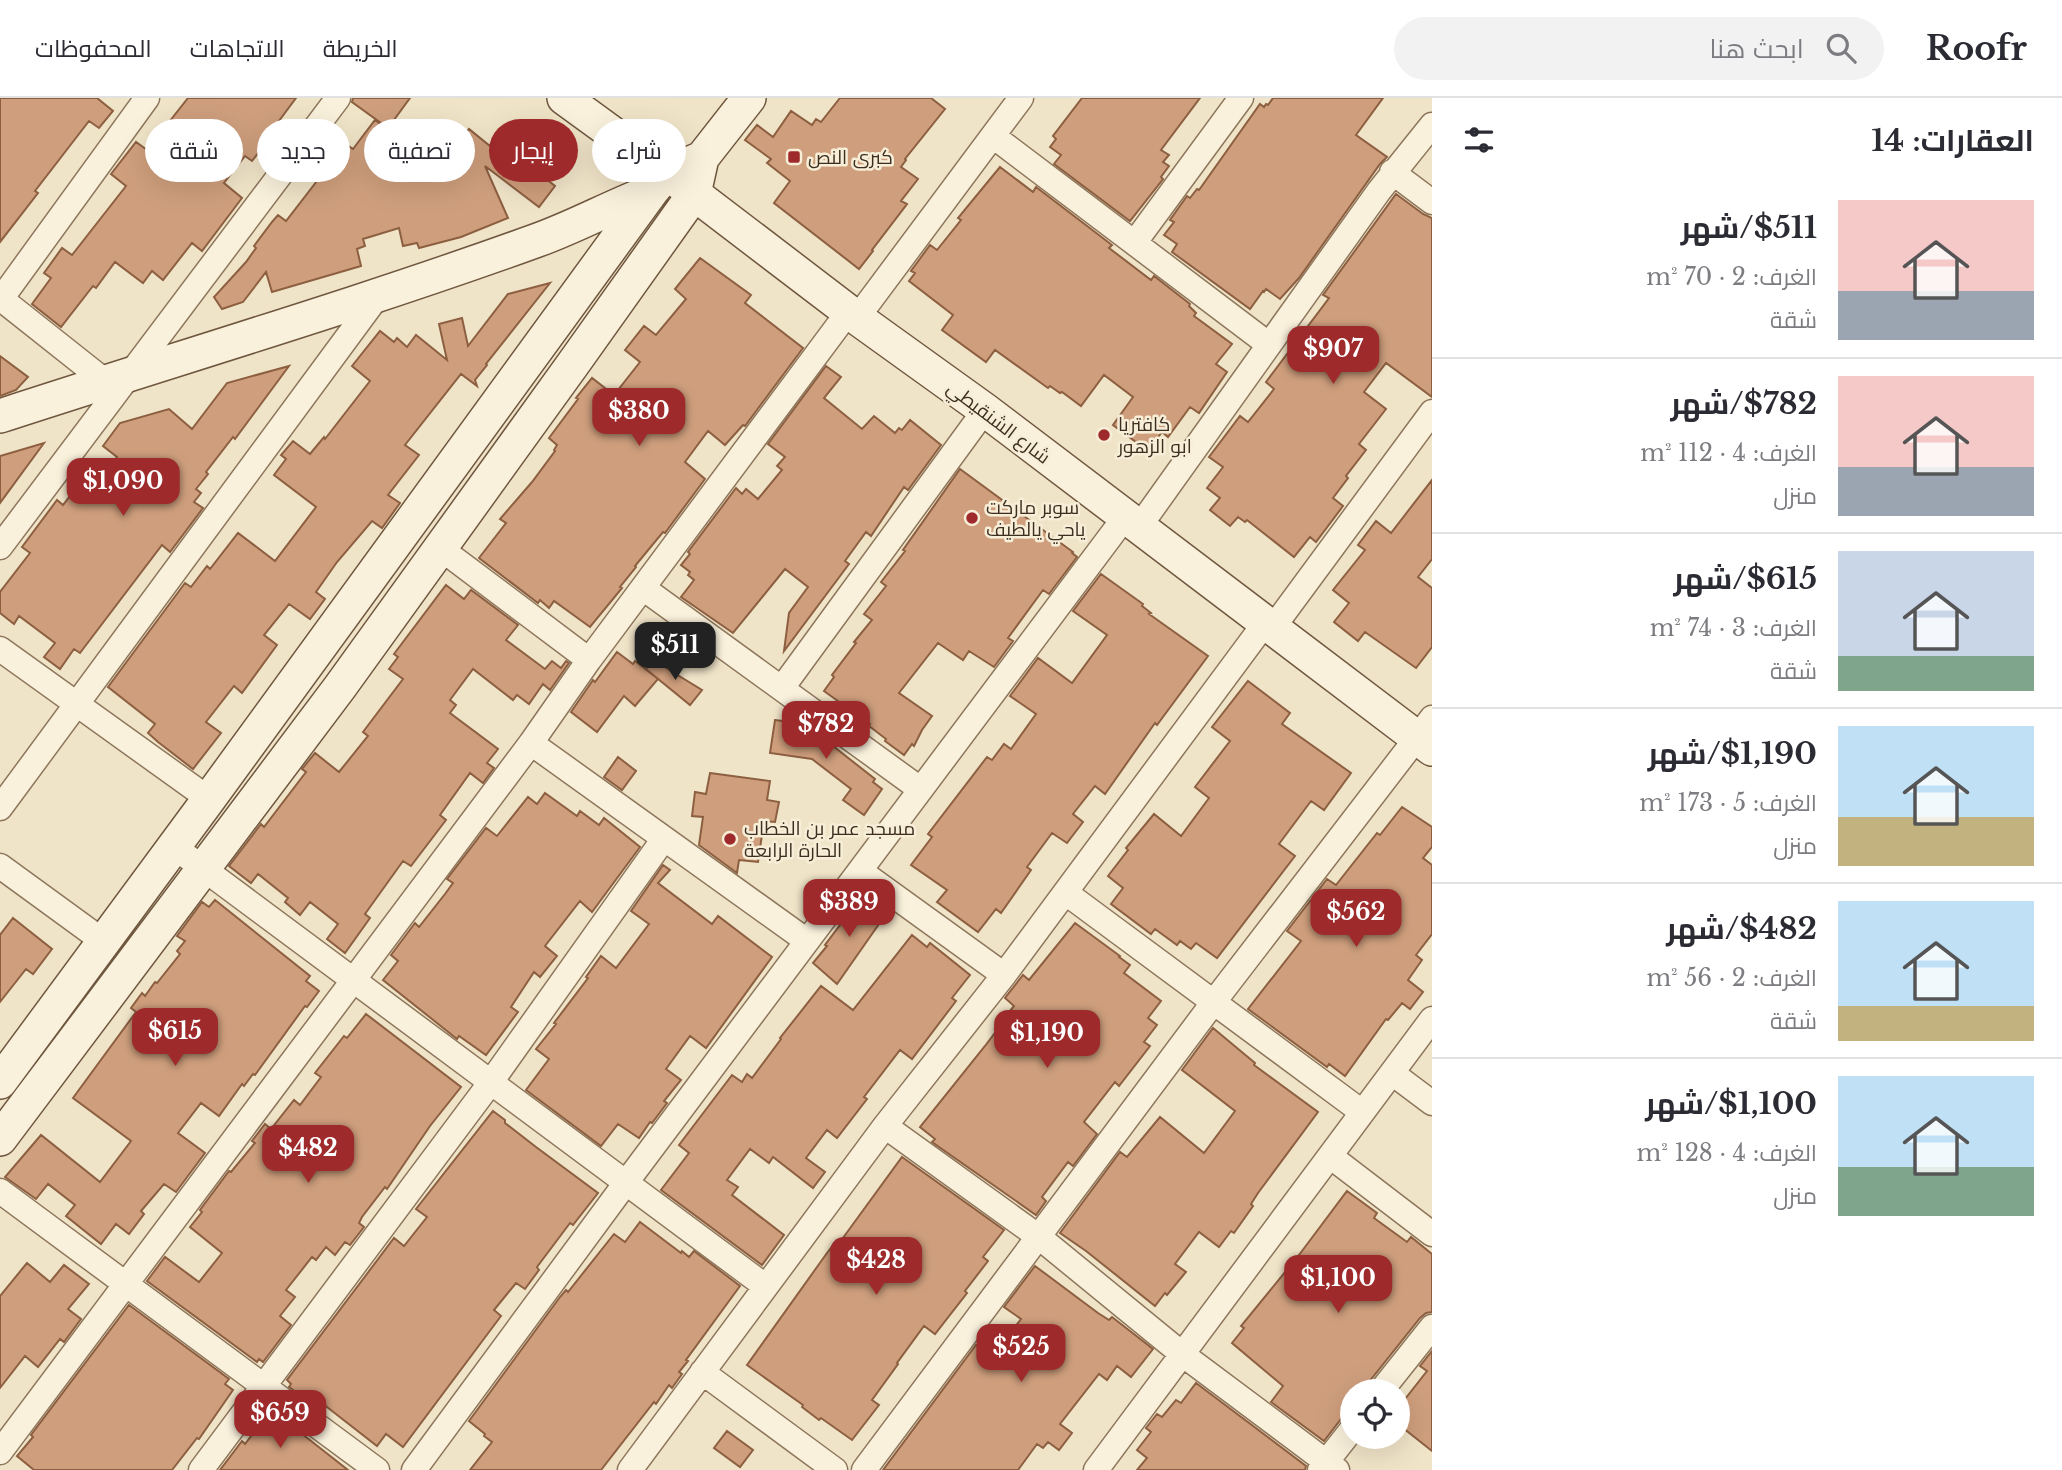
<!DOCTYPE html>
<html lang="ar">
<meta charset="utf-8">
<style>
body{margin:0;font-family:"Libre Baskerville",Cairo,serif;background:#f2f2f3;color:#2b2b33;direction:rtl;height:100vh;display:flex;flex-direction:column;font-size:26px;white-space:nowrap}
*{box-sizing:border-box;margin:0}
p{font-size:23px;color:#7c7c81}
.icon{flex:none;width:38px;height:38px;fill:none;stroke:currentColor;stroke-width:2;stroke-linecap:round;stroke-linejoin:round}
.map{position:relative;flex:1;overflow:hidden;direction:ltr}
.drawer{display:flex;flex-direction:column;background:#fff;width:630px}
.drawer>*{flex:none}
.guide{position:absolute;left:21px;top:21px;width:665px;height:63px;direction:rtl;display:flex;gap:14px}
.buttons{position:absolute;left:1340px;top:1281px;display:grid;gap:14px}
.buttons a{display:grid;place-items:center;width:70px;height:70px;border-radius:50%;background:#fff;box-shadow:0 7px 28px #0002;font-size:35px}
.price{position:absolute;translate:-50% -60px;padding:0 16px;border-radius:14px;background:#9e2a2b;color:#fff;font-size:23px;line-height:46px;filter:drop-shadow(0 2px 4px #0008)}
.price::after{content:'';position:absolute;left:50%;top:42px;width:21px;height:16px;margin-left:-10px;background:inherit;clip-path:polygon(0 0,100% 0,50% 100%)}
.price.on{background:#222;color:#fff}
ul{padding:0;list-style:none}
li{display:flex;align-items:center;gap:21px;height:175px;padding:0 28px}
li+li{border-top:2px solid #e1e1e2}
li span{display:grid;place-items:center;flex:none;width:196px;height:140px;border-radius:0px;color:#555}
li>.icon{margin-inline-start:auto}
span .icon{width:84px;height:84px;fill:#fffc;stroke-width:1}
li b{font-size:30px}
h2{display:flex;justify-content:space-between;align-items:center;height:84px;padding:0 28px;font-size:30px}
.tag{padding:0 24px;border-radius:32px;background:#fff;box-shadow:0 7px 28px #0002;font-size:24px;line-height:63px}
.tag.on{background:#9e2a2b;color:#fff}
header{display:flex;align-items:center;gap:42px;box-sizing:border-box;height:98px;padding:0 35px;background:#fff;border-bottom:2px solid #e1e1e2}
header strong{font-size:33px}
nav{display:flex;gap:38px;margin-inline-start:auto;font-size:24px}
.search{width:490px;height:63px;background:#f2f2f3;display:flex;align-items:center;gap:18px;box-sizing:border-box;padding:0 24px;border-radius:38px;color:#7c7c81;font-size:26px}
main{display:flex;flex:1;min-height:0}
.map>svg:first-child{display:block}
</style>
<header>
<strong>Roofr</strong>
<div class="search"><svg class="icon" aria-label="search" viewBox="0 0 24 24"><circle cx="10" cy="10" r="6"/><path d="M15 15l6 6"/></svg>ابحث هنا</div>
<nav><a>الخريطة</a><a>الاتجاهات</a><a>المحفوظات</a></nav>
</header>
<main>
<section class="drawer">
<h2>العقارات: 14<svg class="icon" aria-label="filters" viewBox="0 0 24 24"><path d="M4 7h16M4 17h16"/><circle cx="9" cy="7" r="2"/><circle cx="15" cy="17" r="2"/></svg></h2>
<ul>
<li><span style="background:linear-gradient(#f6c9c9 65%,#9aa5b1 0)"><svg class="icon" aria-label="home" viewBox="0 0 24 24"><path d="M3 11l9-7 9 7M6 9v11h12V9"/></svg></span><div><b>$511/شهر</b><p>الغرف: 2 · 70 m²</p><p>شقة</p></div></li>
<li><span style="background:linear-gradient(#f6c9c9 65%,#9aa5b1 0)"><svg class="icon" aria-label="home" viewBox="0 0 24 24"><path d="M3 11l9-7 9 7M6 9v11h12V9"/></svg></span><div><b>$782/شهر</b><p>الغرف: 4 · 112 m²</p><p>منزل</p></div></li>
<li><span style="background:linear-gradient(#c9d6e8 75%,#7fa58c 0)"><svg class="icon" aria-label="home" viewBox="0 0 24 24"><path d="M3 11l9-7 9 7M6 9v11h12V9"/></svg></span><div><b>$615/شهر</b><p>الغرف: 3 · 74 m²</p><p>شقة</p></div></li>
<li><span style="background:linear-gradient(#bfe0f5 65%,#c2b280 0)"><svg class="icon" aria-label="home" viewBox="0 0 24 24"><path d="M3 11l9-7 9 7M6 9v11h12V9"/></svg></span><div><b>$1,190/شهر</b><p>الغرف: 5 · 173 m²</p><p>منزل</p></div></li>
<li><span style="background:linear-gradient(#bfe0f5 75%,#c2b280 0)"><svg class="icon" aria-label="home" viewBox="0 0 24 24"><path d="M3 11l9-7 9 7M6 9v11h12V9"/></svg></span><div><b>$482/شهر</b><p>الغرف: 2 · 56 m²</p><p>شقة</p></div></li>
<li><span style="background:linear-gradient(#bfe0f5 65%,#7fa58c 0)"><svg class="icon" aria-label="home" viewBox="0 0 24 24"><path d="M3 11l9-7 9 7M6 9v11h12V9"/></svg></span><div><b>$1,100/شهر</b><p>الغرف: 4 · 128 m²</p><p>منزل</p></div></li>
</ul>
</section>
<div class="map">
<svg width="1432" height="1372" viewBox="0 0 1432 1372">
<rect width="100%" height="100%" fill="#f0e4c8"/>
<path fill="#cf9f7d" stroke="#8d5f41" stroke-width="2" d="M0 0H97L113 13 99 30 89 23 35 93 38 95 0 144Z
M188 0H296L276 27 279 29 252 63 245 58 224 85 242 100 202 153 192 145 163 182 152 173 143 185 115 164 96 190 93 188 61 229 32 206 51 180 44 175 62 150 72 157 126 88 111 76 136 44 147 52Z
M353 0H410L388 30 352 4Z
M840 0H931L945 11 905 61 906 62 901 69 918 81 901 103 907 106 872 152 873 153 859 171 774 105 790 83 767 65 771 61 745 42 757 27 773 39 791 13 812 27 816 21 821 24Z
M1082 0H1200L1161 52 1169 57 1163 64 1169 68 1161 79 1163 81 1130 123 1054 66 1061 57 1050 49 1056 41 1053 38Z
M1273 0H1383L1356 37 1387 59 1380 66 1299 180 1280 201 1266 191 1264 194 1263 193 1250 211 1172 154 1177 146 1164 137 1174 124 1170 122 1187 98 1190 100 1197 91 1199 92 1260 6 1264 9 1266 6 1268 7Z
M375 22 438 71 469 31 490 48 499 37 529 59 536 49 556 65 545 80 555 88 539 109 485 68 508 120 461 139 419 150 417 145 403 148 399 130 363 141 365 148 357 151 361 168 272 194 266 174 243 204 222 211 214 199 246 164 256 150 254 148 272 124 278 117 286 123 320 79 312 73 317 68 310 62 330 35 353 51Z
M1000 69 1033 94 1036 89 1112 147 1109 150 1151 182 1154 178 1190 206 1189 208 1196 215 1194 218 1232 246 1216 266 1227 274 1199 315 1190 309 1168 339 1162 334 1148 353 1113 327 1133 299 1104 277 1081 308 1062 294 1060 295 1050 288 1048 290 995 252 986 264 942 232 953 217 909 183 915 175 911 173 930 147 937 152 961 122 958 120Z
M1396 96 1423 116 1432 120V299L1386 265 1364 294 1386 311 1359 346 1366 352 1346 378 1348 380 1333 400 1343 408 1316 444 1310 439 1294 459 1247 422 1245 424 1238 419 1230 428 1210 412 1220 400 1207 390 1223 369 1209 359 1240 318 1248 324 1274 291 1266 284 1329 200 1323 197Z
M700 160 751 197 745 205 803 250 745 328 743 327 725 347 708 333 685 364 705 381 665 435 663 434 635 468 636 469 620 489 622 490 590 529 554 503 549 510 540 502 538 505 479 460 506 425 500 421 532 384 555 353 554 352 557 347 549 340 578 301 576 300 592 280 614 297 640 264 625 252 644 228 656 237 686 201 675 191Z
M550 185 486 266 487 267 475 282 477 288 461 276 405 347 419 357 388 397 400 405 382 430 372 423 337 464 316 494 325 501 310 521 289 506 264 537 277 547 242 595 234 588 206 624 221 635 193 671 158 644 148 635 155 626 108 589 185 485 191 489 207 468 210 471 238 435 275 463 316 409 274 377 286 361 281 357 293 343 310 356 324 339 325 341 370 283 352 268 380 233 394 244 397 240 407 249 416 237 447 262 439 226 462 220 468 248 508 196Z
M0 258 28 279 16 292 0 298Z
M289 268 235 341 233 339 206 374 208 376 196 391 201 395 194 404 203 410 170 454 162 447 80 555 74 551 60 571 44 559 55 545 19 518 14 526 0 515V494L30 455 22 449 57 402 63 407 76 390 87 398 117 359 103 348 120 325 169 311 192 331 227 285Z
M826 268 841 279 824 300 862 331 874 318 895 335 899 330 902 332 910 322 941 347 908 392 904 389 871 438 866 434 845 463 849 466 784 553 789 515 808 489 785 471 733 535 681 499 694 482 688 477 690 474 681 467 690 456 688 454 736 390 742 396 746 391 758 401 782 372 777 368 785 359 768 346Z
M44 345 0 405V358Z
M960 371 1073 454 1072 455 1077 459 1049 496 1043 492 1008 540 1013 543 994 569 969 553 963 562 938 545 899 595 932 618 922 632 914 648 912 646 904 657 885 643 886 641 869 628 870 626 824 593 834 579 832 577 856 545 854 544 872 522 864 516 886 488 881 484 905 453 903 452Z
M1432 382V461L1418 479 1432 490V549L1416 570 1365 534 1358 543 1334 524 1349 505 1333 492 1365 452 1358 447 1376 423 1391 435Z
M1101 476 1143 506 1142 508 1151 515 1149 516 1208 558 1157 627 1155 625 1110 689 1105 696 1095 688 1073 716 1083 724 1067 745 1052 735 1027 769 1031 772 1001 815 996 811 978 834 937 804 947 792 911 767 932 739 928 736 987 659 992 662 1004 646 1011 651 1036 616 1010 598 1038 560 1072 585 1107 537 1073 513Z
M446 487 464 501 471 492 518 527 506 542 545 571 552 563 561 570 566 563 569 565 550 592 543 586 529 606 517 597 513 602 473 571 450 602 456 607 450 615 498 651 487 665 494 670 483 685 470 675 440 717 446 722 411 768 403 763 365 816 370 820 345 855 327 841 338 826 310 804 300 817 285 804 288 800 258 776 251 785 229 768 261 726 264 729 306 674 302 671 315 655 339 674 368 638 363 634 403 581 389 571 398 559 394 556Z
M617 554 633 566 635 563 658 581 635 608 624 598 597 634 571 614 593 582 595 584Z
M653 562 702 592 690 607 646 571Z
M1248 583 1290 615 1282 626 1351 675 1324 712 1311 703 1279 746 1295 758 1217 860 1196 845 1191 851 1180 843 1177 847 1155 831 1151 836 1111 806 1123 790 1108 778 1128 752 1126 750 1154 716 1181 738 1209 700 1195 689 1230 643 1212 629Z
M775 622 805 626 875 681 873 684 882 691 864 717 843 702 851 691 812 661 770 655Z
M618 659 636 673 622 692 604 679Z
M710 675 770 683 767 702 779 704 775 724 764 723 758 764 739 762 737 775 699 747 703 719 692 718 695 694 706 696Z
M545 695 577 718 580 713 599 727 604 720 640 749 592 814 580 803 545 848 557 858 540 879 534 874 511 909 518 914 486 957 459 938 457 941 383 882 398 863 391 857 415 825 419 829 445 796 453 785 447 781 486 730 497 738 528 699 537 706Z
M1402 709 1432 729V749L1423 760 1432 767V836L1416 857 1422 862 1408 882 1423 894 1410 911 1402 905 1388 922 1386 921 1345 978 1329 966 1327 969 1248 911 1301 843 1287 833 1327 781 1336 787 1377 735 1380 737Z
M663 767 670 772 658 785 712 826 718 818 772 859 706 950 690 938 666 971 681 982 664 1003 667 1005 652 1025 650 1024 639 1040 618 1026 601 1048 526 992 549 961 536 951 556 926 554 925 588 880 586 879 601 858 616 870 649 826 631 813Z
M862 798 886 816 837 886 813 865 827 848 825 847Z
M215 802 310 878 306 883 319 893 307 909 305 908 255 977 253 976 244 988 242 986 219 1018 201 1005 178 1035 205 1055 176 1094 164 1086 141 1113 144 1116 129 1136 116 1126 101 1146 66 1118 75 1107 48 1086 36 1101 5 1079 41 1037 100 1084 131 1043 73 1000 136 914 131 910 142 895 145 898 155 884 157 885 180 856 177 853 185 843 177 838 202 804 209 809Z
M13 820 52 851 33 876 26 871 0 904V837Z
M1075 825 1120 858 1119 859 1130 867 1124 875 1161 903 1148 920 1157 927 1144 944 1150 948 1119 988 1115 984 1084 1024 1097 1036 1073 1068 1068 1064 1042 1099 1046 1103 1036 1117 932 1044 935 1041 920 1029 985 948 997 932 995 931 1014 908 1005 900 1023 877 1029 882Z
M912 837 927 849 930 845 970 877 952 900 956 903 912 961 900 952 864 999 867 1001 837 1040 827 1032 806 1060 825 1074 813 1090 773 1059 769 1065 750 1051 727 1082 738 1089 732 1097 784 1137 762 1167 661 1092 689 1055 679 1047 732 977 742 984 747 976 752 980 781 941 780 940 821 888 853 912Z
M366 916 461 989 430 1028 387 1091 385 1089 362 1119 359 1125 364 1129 350 1147 345 1144 335 1157 326 1149 316 1162 312 1159 286 1192 295 1199 280 1218 291 1227 263 1264 259 1261 257 1264 147 1183 165 1159 199 1184 222 1155 190 1129 202 1114 200 1112 229 1073 231 1074 255 1045 252 1043 265 1026 271 1031 294 1002 300 1007 321 979 315 975 344 938 347 940Z
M1213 930 1255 965 1254 967 1318 1014 1258 1095 1251 1106 1253 1108 1234 1135 1231 1133 1219 1149 1199 1134 1175 1166 1186 1174 1167 1197 1165 1195 1155 1208 1086 1153 1060 1135 1120 1054 1127 1059 1160 1019 1204 1055 1235 1013 1182 972Z
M493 1013 505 1022V1025L536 1049 598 1095 573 1127 570 1125 537 1169 539 1172 525 1191 516 1185 494 1212 501 1218 403 1349 386 1336 377 1348 309 1295 304 1300 289 1289 291 1286 287 1282 394 1140 404 1148 427 1119 416 1111Z
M902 1059 1004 1132 983 1159 988 1163 965 1193 967 1195 935 1236 924 1228 897 1265 898 1266 872 1302 879 1307 852 1342 821 1320 819 1322 802 1309 803 1307 747 1267 827 1155 837 1142 840 1144Z
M1347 1093 1377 1115 1374 1120 1407 1144 1411 1139 1432 1156V1214L1426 1215 1420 1220 1369 1284 1366 1293H1353V1312L1341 1321 1324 1343 1271 1304 1283 1288 1232 1245 1244 1230 1241 1228 1299 1157Z
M640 1124 681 1155 682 1153 689 1159 694 1153 740 1188 686 1262 688 1263 679 1274 682 1276 672 1290 669 1287 656 1306 654 1304 601 1372H470L492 1344 484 1338 485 1336 469 1323 560 1199 566 1192 568 1194 614 1136 625 1144Z
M27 1165 50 1184 64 1167 89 1186 68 1211 81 1221 64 1244 60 1241 38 1269 25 1258 0 1290V1198Z
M1035 1168 1098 1215 1109 1222 1112 1219 1153 1251 1131 1279 1117 1268 1107 1282 1099 1276 1060 1326 1072 1335 1059 1352 1048 1344 1043 1350 1037 1346 1018 1372H883L976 1247 983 1252 990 1242 1000 1249 1021 1221 1004 1209Z
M129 1207 229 1281 225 1286 233 1292 199 1341 197 1340 172 1372H34L17 1358 33 1339 31 1337Z
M1432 1253V1353L1398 1326V1310L1427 1273 1420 1268Z
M1196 1285 1306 1368 1305 1372H1137L1147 1360 1137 1352 1151 1334 1146 1330 1157 1316 1162 1319 1176 1302 1181 1305Z
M271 1312 306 1339 348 1372H220L242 1343 245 1346Z
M727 1333 753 1352 740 1369 714 1350Z"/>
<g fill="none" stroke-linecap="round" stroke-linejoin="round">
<defs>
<path id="street" d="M993 38 1268 246
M1392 74 1432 104
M1135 144 1241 0
M0 200 106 284
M1 201 147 0
M857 220 1021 0
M1139 429 1379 93 1432 27
M0 449 338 0
M440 450 589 562
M643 490 920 691
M1272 531 1432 314
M0 551 209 701
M782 590 985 312
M531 645 807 843
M0 710 377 199
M173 748 765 1188
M0 768 103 843
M860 773 1004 877
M1066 795 1362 1014
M1392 975 1432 1005
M885 1028 1039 1139 1182 1256 1337 1372
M1330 1058 1432 1136
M0 1093 377 1372
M702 1274 835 1372
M1381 1293 1432 1229
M0 1354 531 645 589 562 849 213
M201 1372 491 984 663 742
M414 1372 625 1086 1125 419
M630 1372 885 1028 1004 877 1265 525
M864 1372 1213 905 1432 620
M1096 1372 1432 921
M1320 1372 1353 1330"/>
<path id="secondary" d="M564 0 667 75 857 220 985 312 1432 651
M0 318C178 260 358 207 535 143 575 129 612 108 652 93
M0 984 209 701 652 93 667 75 702 60
M0 1041 340 589 573 266 694 96 702 60 749 0"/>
</defs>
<use href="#street" stroke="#8d765c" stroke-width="27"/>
<use href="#secondary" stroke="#6f573f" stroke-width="36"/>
<use href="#street" stroke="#faf1dc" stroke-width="24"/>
<use href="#secondary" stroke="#faf1dc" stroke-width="33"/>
</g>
<g fill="#9e2a2b" stroke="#f7eed8" stroke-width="2.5">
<rect x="787" y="52" width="14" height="14" rx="3.5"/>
<circle cx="1104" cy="337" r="7"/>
<circle cx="972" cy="420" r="7"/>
<circle cx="730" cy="741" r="7"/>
</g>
<g text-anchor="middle" stroke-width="5" stroke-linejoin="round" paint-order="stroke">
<g font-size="19" fill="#3d2e20" stroke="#f7eed8" text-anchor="start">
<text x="808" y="66">كبرى النص</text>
<text x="1118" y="333">كافتريا<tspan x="1118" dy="22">ابو الزهور</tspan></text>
<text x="986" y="416">سوبر ماركت<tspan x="986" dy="22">ياحي يالطيف</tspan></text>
<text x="744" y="737">مسجد عمر بن الخطاب<tspan x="744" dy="22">الحارة الرابعة</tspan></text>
</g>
<g font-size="19" fill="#3d2e20" stroke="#f7eed8">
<text transform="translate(999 324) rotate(37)" y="7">شارع الشنقيطي</text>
</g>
</g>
</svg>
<div class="buttons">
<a><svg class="icon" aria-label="locate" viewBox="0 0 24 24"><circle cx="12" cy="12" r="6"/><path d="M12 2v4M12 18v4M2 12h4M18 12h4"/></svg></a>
</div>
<b class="price" style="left:1333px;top:288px">$907</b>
<b class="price" style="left:639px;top:350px">$380</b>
<b class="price" style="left:123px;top:420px">$1,090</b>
<b class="price on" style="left:675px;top:584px">$511</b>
<b class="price" style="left:826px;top:663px">$782</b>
<b class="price" style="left:849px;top:841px">$389</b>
<b class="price" style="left:1356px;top:851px">$562</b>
<b class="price" style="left:175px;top:970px">$615</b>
<b class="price" style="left:1047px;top:972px">$1,190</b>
<b class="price" style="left:308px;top:1087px">$482</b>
<b class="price" style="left:876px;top:1199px">$428</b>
<b class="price" style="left:1338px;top:1217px">$1,100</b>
<b class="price" style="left:1021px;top:1286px">$525</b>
<b class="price" style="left:280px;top:1352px">$659</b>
<div class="guide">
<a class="tag">شراء</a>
<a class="tag on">إيجار</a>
<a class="tag">تصفية</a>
<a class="tag">جديد</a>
<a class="tag">شقة</a>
</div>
</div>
</main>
